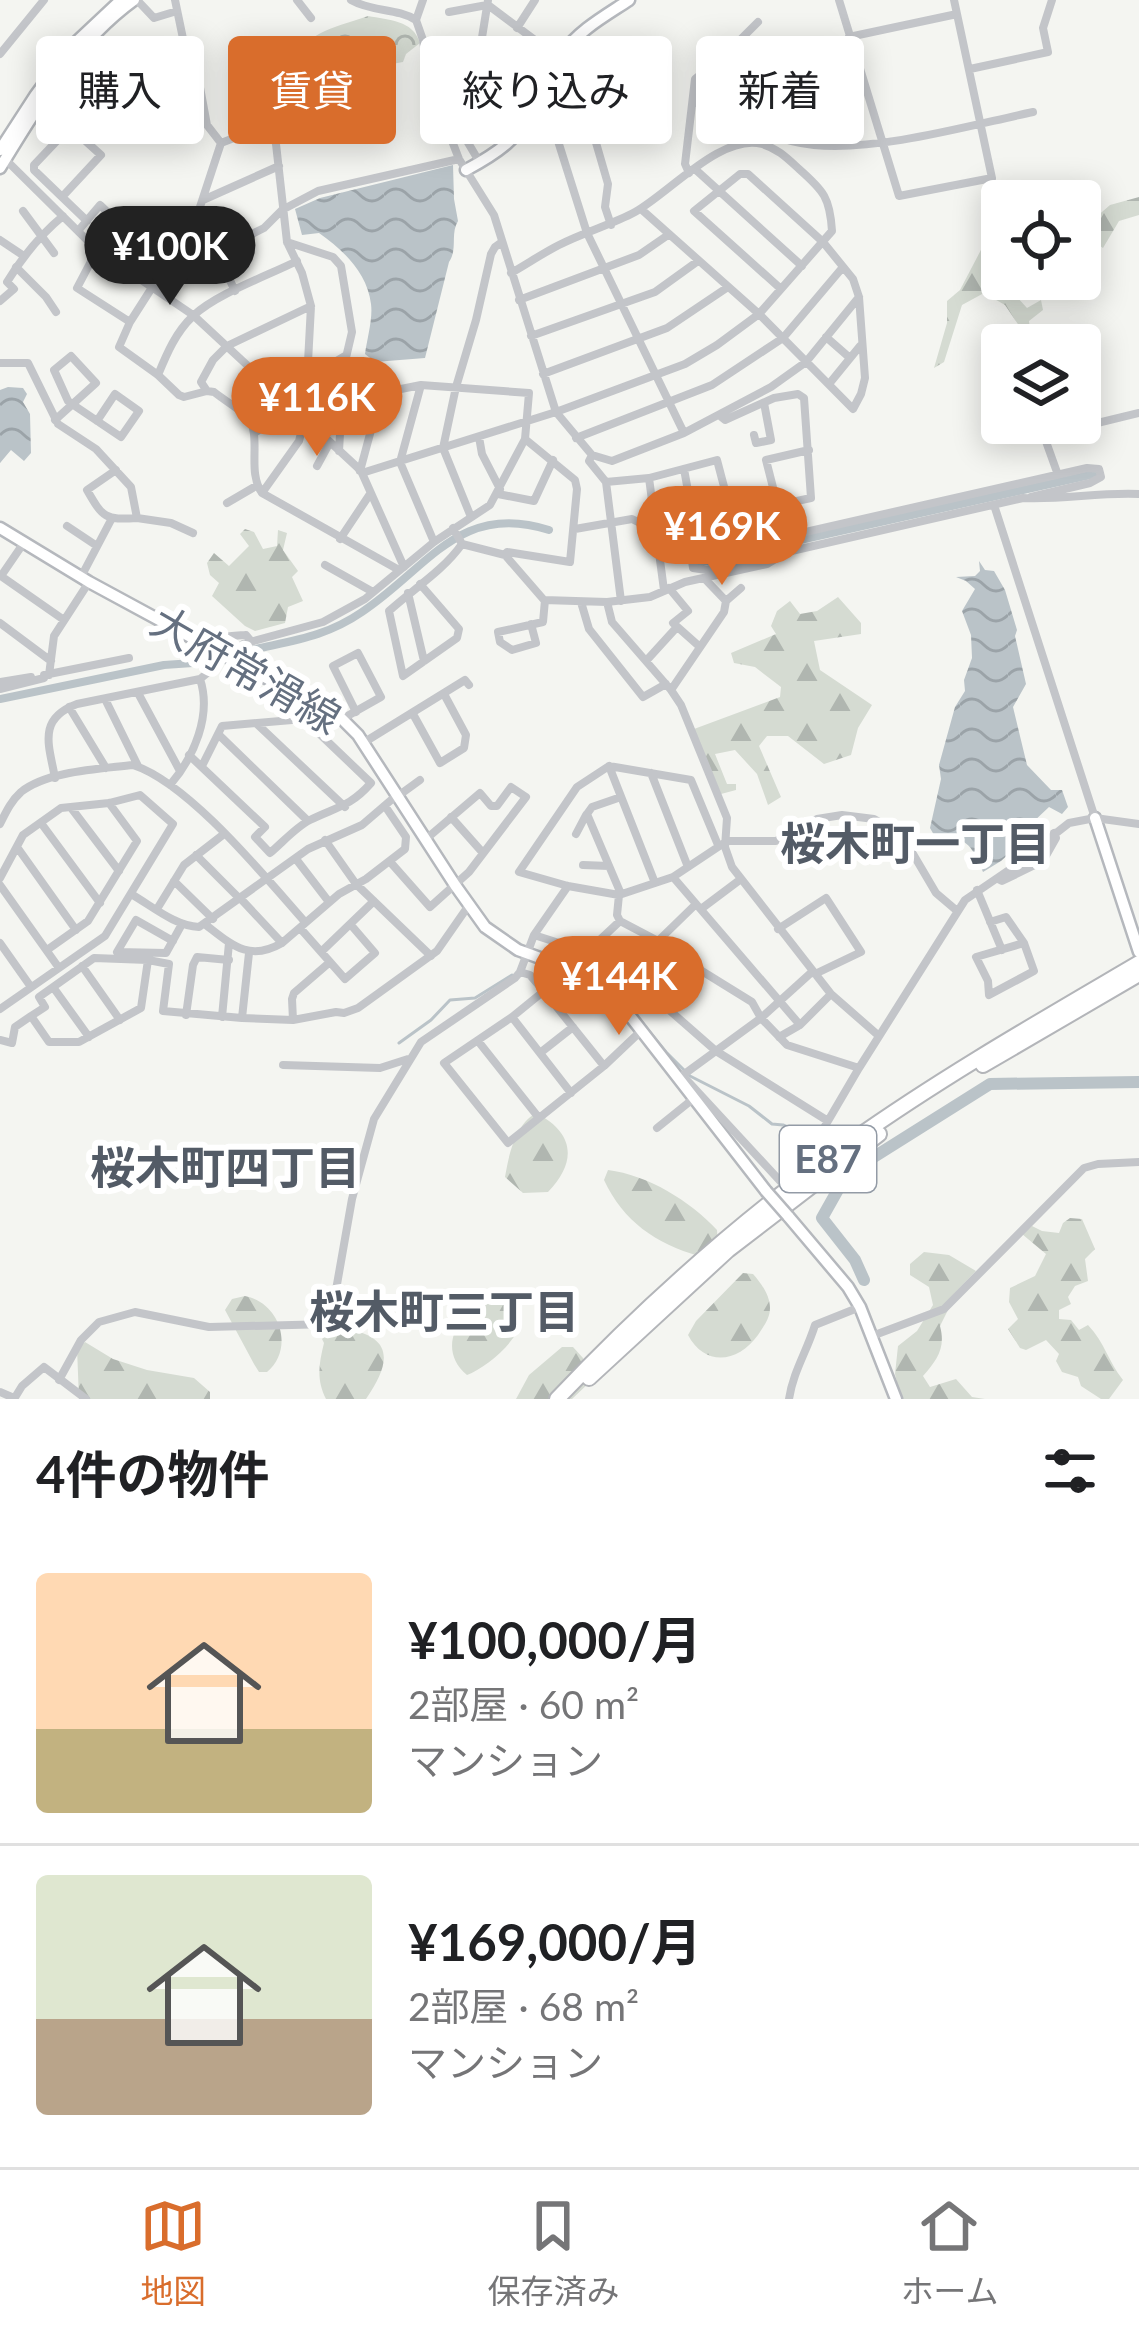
<!DOCTYPE html>
<html lang="ja">
<meta charset="utf-8">
<style>
body{margin:0;font-family:Lato,"Noto Sans JP",sans-serif;background:#f2f2f2;color:#202124;height:100vh;display:flex;flex-direction:column;font-size:45px;white-space:nowrap}
*{box-sizing:border-box;margin:0}
p{font-size:39px;color:#757577}
.icon{flex:none;width:66px;height:66px;fill:none;stroke:currentColor;stroke-width:2;stroke-linecap:round;stroke-linejoin:round}
.map{position:relative;height:1399px;overflow:hidden}
.drawer{display:flex;flex-direction:column;background:#fff;flex:1}
.drawer>*{flex:none}
.banner{position:absolute;left:36px;top:36px;width:1068px;height:108px;display:flex;gap:24px}
.controls{position:absolute;left:981px;top:180px;display:grid;gap:24px}
.controls a{display:grid;place-items:center;width:120px;height:120px;border-radius:12px;background:#fff;box-shadow:0 6px 30px #0003;font-size:60px}
.price{position:absolute;translate:-50% -102px;padding:0 27px;border-radius:42px;background:#d96d2c;color:#fff;font-size:39px;line-height:78px;filter:drop-shadow(0 3px 6px #0008)}
.price::after{content:'';position:absolute;left:50%;top:72px;width:36px;height:27px;margin-left:-18px;background:inherit;clip-path:polygon(0 0,100% 0,50% 100%)}
.price.active{background:#222;color:#fff}
ul{padding:0;list-style:none}
li{display:flex;align-items:center;gap:36px;height:300px;padding:0 36px}
li+li{border-top:3px solid #e0e0e0}
li span{display:grid;place-items:center;flex:none;width:336px;height:240px;border-radius:12px;color:#555}
li>.icon{margin-inline-start:auto}
span .icon{width:144px;height:144px;fill:#fffc;stroke-width:1}
li b{font-size:51px}
h2{display:flex;justify-content:space-between;align-items:center;height:144px;padding:0 36px;font-size:51px}
.pill{padding:0 42px;border-radius:12px;background:#fff;box-shadow:0 6px 30px #0003;font-size:42px;line-height:108px}
.pill.active{background:#d96d2c;color:#fff}
.tabs{display:flex;justify-content:space-around;align-items:center;height:168px;border-top:3px solid #e0e0e0;background:#fff;font-size:33px;color:#757577}
.tabs a{display:grid;justify-items:center;gap:6px}
.tabs .active{color:#d96d2c}
.map>svg:first-child{display:block}
</style>
<div class="map">
<svg width="1139" height="1399" viewBox="0 0 1139 1399">
<defs>
<pattern id="forest-firs" width="22" height="20" patternUnits="userSpaceOnUse" patternTransform="scale(3)"><rect width="22" height="20" fill="#d5dbd2"/><path d="M5 1l3.5 6h-7zM16 11l3.5 6h-7z" fill="#b0b6b0"/></pattern>
<pattern id="park-crowns" width="20" height="18" patternUnits="userSpaceOnUse" patternTransform="scale(3)"><rect width="20" height="18" fill="#d5dbd2"/><path d="M2 6a3 3 0 1 1 6 0M12 15a3 3 0 1 1 6 0" fill="none" stroke="#b0b6b0"/></pattern>
<pattern id="water-waves" width="16" height="10" patternUnits="userSpaceOnUse" patternTransform="scale(3)"><rect width="16" height="10" fill="#bac3c8"/><path d="M0 5q4-4 8 0t8 0" fill="none" stroke="#9ba3a8"/></pattern>
</defs>
<rect width="100%" height="100%" fill="#f4f5f1"/>
<path fill="url(#forest-firs)" d="M1139 197V215L1119 221 1103 248 1093 241 1080 252V231L1110 205Z
M1002 241 1004 290 1017 297 1027 308 1041 300 1043 310 1029 321 1032 345 1005 305 984 293 962 305 944 362 934 368 947 323V301L960 290 983 246Z
M245 529 254 532 263 549 277 546 278 530 287 533 283 550 298 571 292 577 303 601 288 607 285 623 255 631 245 626 212 596 219 583 210 575 207 563 214 553 229 566 249 546 240 534Z
M838 597 861 623V634L814 641 820 670 872 705 858 728 851 755 824 764 788 736H767L759 746 781 797 768 805 757 774 735 750 715 754 727 784H736V790L721 794 694 729 780 697 781 687 755 667 734 663 731 653 776 634 771 626 777 611 790 601 800 614 817 611Z
M536 1113C575 1133 577 1162 548 1192L523 1193 505 1177C509 1154 515 1125 536 1113Z
M608 1170C648 1175 690 1201 717 1230L718 1244 699 1256C656 1244 623 1221 604 1180Z
M1070 1218 1082 1219 1095 1249 1085 1259 1088 1281 1075 1286 1068 1297 1071 1304 1059 1310V1319L1071 1320 1079 1330 1088 1325C1105 1343 1108 1361 1123 1380L1109 1399H1101L1081 1386 1078 1377 1062 1372 1056 1361 1059 1354 1046 1340 1026 1350 1020 1348 1008 1329 1018 1319 1009 1302 1010 1288 1035 1276 1046 1254 1022 1234 1032 1226 1042 1231 1059 1233 1063 1223Z
M924 1252 949 1255 976 1271 948 1300 949 1308 940 1326C946 1348 937 1360 923 1376L930 1387 956 1379 972 1397 985 1399H901L895 1374 898 1346 917 1331 933 1305 929 1287 910 1275V1264Z
M743 1273 753 1274C761 1283 770 1295 770 1308 770 1319 763 1327 758 1335 738 1363 705 1367 688 1335L696 1321Z
M245 1296C280 1303 295 1348 267 1372H259L254 1364 225 1310 232 1299Z
M497 1296C555 1310 494 1365 467 1375 433 1347 463 1304 497 1296Z
M342 1328C394 1336 392 1361 366 1399H326C316 1379 319 1364 324 1343L322 1339 331 1331Z
M85 1342 113 1359 147 1370 194 1378 210 1392V1399H79L77 1348Z
M562 1347H573L583 1358 592 1380 572 1399H516L529 1375Z"/>
<path fill="url(#park-crowns)" d="M368 16C389 20 413 20 420 43L406 54 403 62 392 64 388 81 390 101 371 111 375 134 331 142 297 61C303 31 342 26 368 16Z"/>
<path fill="url(#water-waves)" d="M453 165 454 199 458 221C450 234 458 249 449 262L425 358 375 362 365 354C367 339 373 319 371 304 367 272 343 250 319 233L302 235 295 209 320 198Z
M8 387 23 388 27 394 23 402 30 414 31 453 24 461 11 450 0 463V390Z
M979 561 985 570 994 571 1005 590 1017 630 1015 636 1026 684 1013 707 1027 765 1051 790H1062L1068 807 1062 814 1049 807 1031 824 1033 832 1001 861 983 872C971 843 966 837 934 835L930 828 941 779 939 765 955 707 965 691 964 680 972 658 971 635 962 611 975 589 966 581 956 577 975 576 980 571Z"/>
<g fill="none" stroke-linecap="round" stroke-linejoin="round">
<path stroke="#bac3c8" stroke-width="3" d="M576 966 613 987 666 1052 690 1076 749 1106 772 1124 783 1125 829 1145
M399 1043 431 1020 450 1000 475 998 512 975"/>
<path stroke="#bac3c8" stroke-width="8" d="M694 564 1099 473
M256 649C296 640 327 636 362 612 427 569 460 501 549 530
M0 699 164 665 193 663"/>
<path stroke="#bac3c8" stroke-width="12" d="M864 1280 855 1260 822 1218 840 1186 852 1175 850 1172 990 1084 1139 1082"/>
<defs>
<path id="secondary" d="M466 170C496 154 520 138 536 106 544 89 551 70 562 54 579 30 605 16 629 0
M0 528 89 582 342 719 358 735 455 885 485 927 518 950 576 971 613 994 766 1191
M1095 818 1139 952
M788 1216 848 1287 860 1307 896 1399"/>
<path id="primary" d="M0 150 35 96 71 47 121 0
M0 168C37 107 75 43 134 0"/>
<path id="highway" d="M983 1065 1139 974
M589 1378 728 1250 879 1134
M557 1399C647 1304 745 1217 852 1141 944 1076 1042 1020 1139 963"/>
</defs>
<use href="#secondary" stroke="#b5b8bd" stroke-width="15"/>
<use href="#primary" stroke="#b3b6ba" stroke-width="15"/>
<use href="#highway" stroke="#b3b5b9" stroke-width="18"/>
<path stroke="#c3c5c9" stroke-width="8" d="M137 0 154 18 177 11
M175 0 186 53 199 82 207 125 221 143
M297 0 311 18
M351 0C372 12 397 8 416 20
M423 0 416 20 423 40 428 79 459 159 494 215 556 412 592 455 612 461 684 433 771 387 806 362 859 297
M839 0 899 196 992 178 954 0
M488 5 559 58
M449 12 487 5
M517 28 535 0
M849 37 957 14
M0 54 44 0
M601 69 598 79 617 89C617 111 610 118 592 129L608 184 605 207 611 225
M970 69 1048 52 1043 28 1052 0
M693 101C730 118 774 141 814 145 880 151 967 126 1033 112
M592 129 575 134 598 79
M575 134 558 141 587 233 684 433
M5 159 97 250 193 315 357 467 362 473 404 567
M480 163 467 141V131L488 0
M696 170 802 266
M689 173 685 164 695 79 729 51 758 22
M62 197 101 155 70 127 34 165V170L87 221
M203 200 279 166
M641 209 759 314 853 409 861 394 865 378 859 297 853 279 823 242 748 174H740L694 211 781 289
M23 211 54 253
M78 231 100 205 124 228 131 224
M0 240 24 256
M287 242 333 257 341 266 352 332 344 366 342 399
M97 250 77 288 130 322
M171 252 155 258 131 239V224L158 211 179 270
M16 267 46 297 56 312
M235 291 198 213 221 143 270 124 276 144 287 242 302 273 311 306 305 418 299 441 262 493
M519 300 639 255 668 235
M0 301 14 289 7 282C23 256 40 235 63 216
M531 336 655 292 698 261
M826 337 850 358
M0 363H28L58 424 96 449 131 487 137 518 171 523 193 533
M543 374 667 328 728 287
M158 375C167 353 176 332 193 316 216 294 267 276 297 261
M829 384 860 346
M421 385 400 462 434 542
M207 391 201 382 213 360 227 346 311 306
M246 414 345 356
M55 420 96 383 71 356 54 370 68 401 72 404 121 437 139 411 115 394 97 421
M254 433 295 408
M754 435 756 443 771 440 764 403
M479 437 482 454 500 489
M576 438 712 385 783 338 843 267
M339 451 342 399 381 393
M592 455 589 461 606 482 621 601
M317 466 330 442
M684 469 694 524
M116 470 87 490C103 518 105 520 137 518
M362 473 556 412 685 364 717 345 759 314 832 231C830 198 824 191 799 169 788 159 777 148 762 144 722 133 669 193 635 212 611 225 584 232 559 245 543 253 527 264 511 273
M1058 475 1044 436 1139 413
M649 478 717 460 732 517
M606 482 649 478 664 590
M498 494 534 501 553 460
M227 503 256 486
M994 505 1095 818
M778 507 766 460 809 450
M471 517 443 448 456 387 476 320 491 254 495 247 502 242
M67 526 97 546
M453 528 462 544 505 555 507 552 570 562 577 489 575 480 525 439
M575 529 632 519 656 531 811 498 804 398 798 394 774 398 725 420 720 416
M340 539 370 494
M505 555 544 600 607 602
M692 561 739 547 1087 468 1099 469 1101 477 1090 483 1031 497
M692 561 693 568 706 570 784 552
M325 565 373 592
M399 570 262 493C246 471 263 435 247 416 243 412 220 397 214 392L207 391 184 397 179 395 158 375 119 347 130 322 153 286 179 270 264 228 282 210 318 191 459 159
M1 576 64 620
M1 576 23 544
M81 577 111 520
M705 579 726 601
M420 584 459 629 457 638 403 676 389 611C413 589 443 571 462 544
M669 588 688 611 673 623 700 647
M408 593 424 661
M581 602 589 629 643 697 666 684
M0 623 51 661
M531 624 536 643 512 650 500 642 498 632 543 622 545 600
M205 645C215 636 233 636 246 635L251 641
M646 661 677 627
M49 675 54 636 89 582
M0 682 31 677
M0 689 44 678V675L129 658
M671 690 724 612 726 601 741 588
M138 693 180 771
M105 699 138 766
M69 707 106 768
M413 714 440 763 464 748 466 735 444 694
M342 719 381 697 358 653 333 666 356 712
M257 724 345 807
M218 734 308 821
M363 743 465 680 469 685
M189 755 265 827 255 837 270 853C283 842 296 827 310 820 336 807 350 807 371 783L304 719
M202 766 222 726 304 719 320 707
M609 766 655 883
M651 773 688 867
M55 778C49 745 37 719 77 704L200 679 243 644 323 622 365 599 434 542 490 505 525 439 529 393 421 385 381 393 360 471
M170 785C194 757 212 715 200 679
M398 796 420 780
M72 809 119 871
M451 817 483 853
M41 823 100 903
M0 824C6 812 11 801 21 792 47 771 100 769 133 765 189 783 265 877 305 922
M576 834 586 815
M325 840 356 884 431 956
M718 845 691 780 609 766 577 787 519 872 568 886 619 895 673 877 727 841H776L817 819 842 815 874 819 896 831 906 842 936 893 956 910
M17 847 76 930
M196 855 239 898
M296 859 329 902
M392 864 430 907 469 872 526 797 511 787 497 806H491L480 793 426 839
M583 865 609 866
M673 877 800 1025 831 994
M0 878 23 835 61 808 109 803 140 795 173 824 105 936 0 1009
M998 879 1002 881 1043 861 1056 838 1054 833
M174 881 213 919
M0 885 59 968
M977 890 1002 950
M131 894C152 906 175 926 199 927L308 849 362 825 397 795
M621 894 587 814 592 807 621 797
M619 895 617 915 620 921 679 952 697 968 752 1002 761 1018 787 1045 859 1068
M240 898 282 943
M157 909 184 865 224 834
M701 909 741 879
M990 922 1006 917 1024 943
M206 925C232 945 249 962 282 943L339 894 366 879 405 849 406 837 385 806
M778 929 826 898 861 952 815 974
M534 935 612 960 716 1051 828 1121
M659 940 696 904
M173 941 136 920 117 952 166 953 182 924
M0 943 31 987
M1024 943 1034 971 989 995 988 981 976 957Z
M47 950 88 921 137 841 109 803
M588 951 620 921
M321 952 374 901
M249 953 242 1018 293 1020 336 1012 344 1013 358 1008 437 951 469 905
M148 960 141 1008 79 1042H49L31 1016 45 1007 39 997 94 958 148 960 169 964 163 1011 242 1018
M330 962 345 979 375 953 351 925
M82 966 120 1020
M520 972 530 975 544 991 512 1017 444 1063 508 1143 604 1066 642 1030
M53 987 89 1037
M544 991 604 1066
M186 1015 193 965 197 957 229 960
M222 1017 229 943
M512 1017 571 1093
M293 1020 292 999 294 993 330 962 300 928
M879 1036 831 994 732 867 725 847 727 818 681 705 671 690 612 622 607 602 650 597 685 582 767 564 787 552 1023 498C1062 500 1100 492 1139 494
M779 1037 800 1025
M0 1040 12 1043 15 1027 31 1016
M478 1041 539 1118
M540 1053 573 1027
M283 1065 380 1068 408 1059
M683 1075 761 1018 813 971
M683 1076 781 1182 801 1167 859 1068 965 900 1009 870 1069 823 1095 818 1139 824
M657 1128 693 1099
M872 1336 944 1309 1084 1168 1098 1164 1139 1162
M59 1380 81 1340 99 1322 135 1312 209 1327 330 1324 352 1199 374 1119 421 1042 515 978 520 972 534 935 568 886
M0 1392 14 1398
M14 1399 22 1386 44 1367 86 1399
M789 1399C793 1372 807 1351 815 1325L860 1307"/>
<use href="#secondary" stroke="#fff" stroke-width="10"/>
<use href="#primary" stroke="#fff" stroke-width="10"/>
<use href="#highway" stroke="#fff" stroke-width="14"/>
<defs>
<path id="secondary-bridge" d="M766 1191 788 1216"/>
</defs>
<use href="#secondary-bridge" stroke="#b5b8bd" stroke-width="15" stroke-linecap="butt"/>
<use href="#secondary-bridge" stroke="#fff" stroke-width="10"/>
</g>
<g text-anchor="middle" stroke-width="12" stroke-linejoin="round" paint-order="stroke">
<rect fill="#fff" stroke="#939ba6" stroke-width="3" x="780" y="1126" width="96" height="66" rx="9"/>
<g font-size="39" font-weight="bold" fill="#657080">
<text x="828" y="1173">E87</text>
</g>
<g font-size="42" fill="#657080" stroke="#fff">
<text transform="translate(246 670) rotate(30)" y="15">大府常滑線</text>
</g>
<g font-size="45" font-weight="bold" fill="#535b66" stroke="#fff">
<text x="915" y="860">桜木町一丁目</text>
<text x="225" y="1184">桜木町四丁目</text>
<text x="444" y="1328">桜木町三丁目</text>
</g>
</g>
</svg>
<div class="controls">
<a><svg class="icon" aria-label="locate" viewBox="0 0 24 24"><circle cx="12" cy="12" r="6"/><path d="M12 2v4M12 18v4M2 12h4M18 12h4"/></svg></a>
<a><svg class="icon" aria-label="layers" viewBox="0 0 24 24"><path d="M12 4l9 5-9 5-9-5zM3 14l9 5 9-5"/></svg></a>
</div>
<b class="price active" style="left:170px;top:308px">¥100K</b>
<b class="price" style="left:317px;top:459px">¥116K</b>
<b class="price" style="left:722px;top:588px">¥169K</b>
<b class="price" style="left:619px;top:1038px">¥144K</b>
<div class="banner">
<a class="pill">購入</a>
<a class="pill active">賃貸</a>
<a class="pill">絞り込み</a>
<a class="pill">新着</a>
</div>
</div>
<section class="drawer">
<h2>4件の物件<svg class="icon" aria-label="filters" viewBox="0 0 24 24"><path d="M4 7h16M4 17h16"/><circle cx="9" cy="7" r="2"/><circle cx="15" cy="17" r="2"/></svg></h2>
<ul>
<li><span style="background:linear-gradient(#ffd9b3 65%,#c2b280 0)"><svg class="icon" aria-label="home" viewBox="0 0 24 24"><path d="M3 11l9-7 9 7M6 9v11h12V9"/></svg></span><div><b>¥100,000/月</b><p>2部屋 · 60 m²</p><p>マンション</p></div></li>
<li><span style="background:linear-gradient(#dfe7d0 60%,#b9a48a 0)"><svg class="icon" aria-label="home" viewBox="0 0 24 24"><path d="M3 11l9-7 9 7M6 9v11h12V9"/></svg></span><div><b>¥169,000/月</b><p>2部屋 · 68 m²</p><p>マンション</p></div></li>
</ul>
</section>
<nav class="tabs">
<a class="active"><svg class="icon" aria-label="map" viewBox="0 0 24 24"><path d="M3 6l6-2 6 2 6-2v14l-6 2-6-2-6 2zM9 4v14M15 6v14"/></svg>地図</a>
<a><svg class="icon" aria-label="saved" viewBox="0 0 24 24"><path d="M7 4h10v16l-5-4-5 4z"/></svg>保存済み</a>
<a><svg class="icon" aria-label="home" viewBox="0 0 24 24"><path d="M3 11l9-7 9 7M6 9v11h12V9"/></svg>ホーム</a>
</nav>
